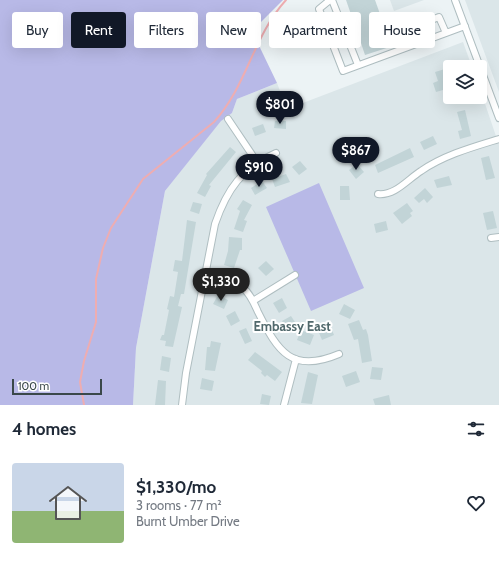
<!DOCTYPE html>
<meta charset="utf-8">
<style>
body{margin:0;font-family:Cabin,sans-serif;background:#f2f2f3;color:#1f2937;height:100vh;display:flex;flex-direction:column;font-size:15px;white-space:nowrap}
*{box-sizing:border-box;margin:0}
p{font-size:13px;color:#747a83}
.icon{flex:none;width:22px;height:22px;fill:none;stroke:currentColor;stroke-width:2;stroke-linecap:round;stroke-linejoin:round}
.map{position:relative;height:405px;overflow:hidden}
.details{display:flex;flex-direction:column;background:#fff;flex:1}
.details>*{flex:none}
.guide{position:absolute;left:12px;top:12px;width:475px;height:36px;display:flex;gap:8px}
.buttons{position:absolute;left:443px;top:60px;display:grid;gap:8px}
.buttons a{display:grid;place-items:center;width:44px;height:44px;border-radius:4px;background:#fff;box-shadow:0 4px 16px #0002;font-size:20px}
.scale{position:absolute;left:12px;bottom:10px;width:90px;box-sizing:border-box;padding-left:4px;border:2px solid #3a484a;border-top:0;font-size:11px;line-height:14px;white-space:nowrap;color:#3a484a;-webkit-text-stroke:3px #fff;paint-order:stroke}
.price{position:absolute;translate:-50% -34px;padding:0 9px;border-radius:14px;background:#111827;color:#fff;font-size:13px;line-height:26px;filter:drop-shadow(0 1px 2px #0008)}
.price::after{content:'';position:absolute;left:50%;top:24px;width:12px;height:9px;margin-left:-6px;background:inherit;clip-path:polygon(0 0,100% 0,50% 100%)}
.price.current{background:#222;color:#fff}
ul{padding:0;list-style:none}
li{display:flex;align-items:center;gap:12px;height:100px;padding:0 12px}
li span{display:grid;place-items:center;flex:none;width:112px;height:80px;border-radius:4px;color:#555}
li>.icon{margin-inline-start:auto}
span .icon{width:48px;height:48px;fill:#fffc;stroke-width:1}
li b{font-size:17px}
h2{display:flex;justify-content:space-between;align-items:center;height:48px;padding:0 12px;font-size:17px}
.pill{padding:0 14px;border-radius:4px;background:#fff;box-shadow:0 4px 16px #0002;font-size:14px;line-height:36px}
.pill.current{background:#111827;color:#fff}
.map>svg:first-child{display:block}
</style>
<div class="map">
<svg width="499" height="405" viewBox="0 0 499 405">
<rect width="100%" height="100%" fill="#ecf3f5"/>
<path fill="#dbe6e9" d="M390 0H424L394 11Z
M465 0H499V92Z
M463 42 472 67H450V97H480V89L499 145V405H133L136 348 165 191 221 120 232 113 237 99 277 83 287 109Z"/>
<path fill="#b8b9e7" d="M0 0H283L252 31 277 83 237 99 232 113 221 121 165 191 136 348 133 405H0Z
M319 183 364 288 311 311 266 207Z"/>
<g fill="none" stroke-linecap="round" stroke-linejoin="round">
<path stroke="#eeadb1" stroke-width="2" d="M84 405 80 382 84 361 96 322V279L103 248 111 228 143 179 214 122C247 86 253 36 286 0"/>
</g>
<path fill="#c2d4d7" d="M346 0H375L385 28 392 26 393 30 401 27 404 36 397 38 399 44 365 55 356 28 354 29 352 24 354 23Z
M445 69 450 88 436 92 433 83 438 81 435 72Z
M465 110 471 136 460 139 458 131 462 130 457 112Z
M275 121H286V129L274 128Z
M263 124 266 132 255 136 252 128Z
M433 136 437 144 424 150 420 142Z
M230 147 236 152 209 185 211 186 205 197 197 193 207 175 206 174Z
M410 148 414 157 378 173 375 165Z
M489 156 495 178 486 180 481 158Z
M300 161 307 169 299 175 292 167Z
M357 164 364 172 356 179 349 170Z
M286 174 290 182 275 187 272 179Z
M449 176 452 185 437 188 434 180Z
M262 181 267 188 255 195 251 188Z
M340 186H349L350 200H340Z
M425 188 433 197 427 203 424 199 419 203 414 198Z
M243 200 252 205 244 220 247 221 243 232 234 229 240 211 237 209Z
M193 202 202 204 199 214 190 211Z
M407 203 413 211 410 213 412 216 402 224 393 213Z
M493 211 497 228 487 230 483 213Z
M187 220 196 222 184 294H181L178 306 182 307 173 347 165 346 166 341 160 340 162 335H164L169 310 167 309 170 296 174 297 178 272 173 271 175 260 182 261Z
M386 221 388 230 376 233 374 224Z
M229 237 242 238V250H240L234 268 224 265 228 251Z
M266 261 274 269 266 276 258 268Z
M218 295 228 300 224 309 213 304Z
M282 298 287 308 279 313 273 303Z
M344 304 355 310 350 319 339 314Z
M235 311 240 321 231 326 226 316Z
M291 316 297 325 289 331 282 321Z
M359 320 363 330 366 329 368 335 372 361 362 363 358 339 354 340 348 324Z
M329 323 334 335 322 340 317 328Z
M246 328 252 341 245 344 239 331Z
M301 330 314 335 310 345 297 340Z
M211 341 221 343 215 371 205 370 207 347H210Z
M255 352 282 372 275 381 267 375 265 377 261 373 262 371 248 360Z
M162 356 171 358 169 372 160 370Z
M372 367 383 368 381 380 370 379Z
M356 371 360 382 346 387 342 376Z
M308 372 318 375 312 404 301 403Z
M202 378 214 381 212 391 200 389Z
M158 380 166 381 165 405H155Z
M262 394 271 396 269 405 260 404Z
M389 395 391 405H375L373 399Z"/>
<g fill="none" stroke-linecap="round" stroke-linejoin="round">
<defs>
<path id="minor" d="M330 0 319 9 343 71 465 26
M332 0 358 65
M455 0 480 67
M417 43 411 28 439 17 446 33
M480 67 499 118
M228 119 257 162
M378 194C395 196 408 179 421 171 444 155 473 147 499 139
M491 238 499 237
M205 273C218 276 232 278 242 287 250 293 254 303 258 312 278 352 292 374 339 354
M253 301 295 275
M182 405 186 373 215 224C227 189 242 168 276 153
M284 405 296 359"/>
</defs>
<use href="#minor" stroke="#afbec1" stroke-width="8"/>
<use href="#minor" stroke="#fff" stroke-width="6"/>
</g>
<g text-anchor="middle" stroke-width="4" stroke-linejoin="round" paint-order="stroke">
<g font-size="13" font-weight="bold" fill="#51696c" stroke="#fff">
<text x="292" y="331">Embassy East</text>
</g>
</g>
</svg>
<div class="buttons">
<a><svg class="icon" aria-label="layers" viewBox="0 0 24 24"><path d="M12 4l9 5-9 5-9-5zM3 14l9 5 9-5"/></svg></a>
</div>
<div class="scale">100 m</div>
<b class="price" style="left:280px;top:125px">$801</b>
<b class="price" style="left:356px;top:171px">$867</b>
<b class="price" style="left:259px;top:188px">$910</b>
<b class="price current" style="left:221px;top:302px">$1,330</b>
<div class="guide">
<a class="pill">Buy</a>
<a class="pill current">Rent</a>
<a class="pill">Filters</a>
<a class="pill">New</a>
<a class="pill">Apartment</a>
<a class="pill">House</a>
</div>
</div>
<section class="details">
<h2>4 homes<svg class="icon" aria-label="filters" viewBox="0 0 24 24"><path d="M4 7h16M4 17h16"/><circle cx="9" cy="7" r="2"/><circle cx="15" cy="17" r="2"/></svg></h2>
<ul>
<li><span style="background:linear-gradient(#c9d6e8 60%,#8fb573 0)"><svg class="icon" aria-label="home" viewBox="0 0 24 24"><path d="M3 11l9-7 9 7M6 9v11h12V9"/></svg></span><div><b>$1,330/mo</b><p>3 rooms · 77 m²</p><p>Burnt Umber Drive</p></div><svg class="icon" aria-label="heart" viewBox="0 0 24 24"><path d="M12 20l-8-8c-3-5 5-10 8-4 3-6 11-1 8 4z"/></svg></li>
</ul>
</section>
